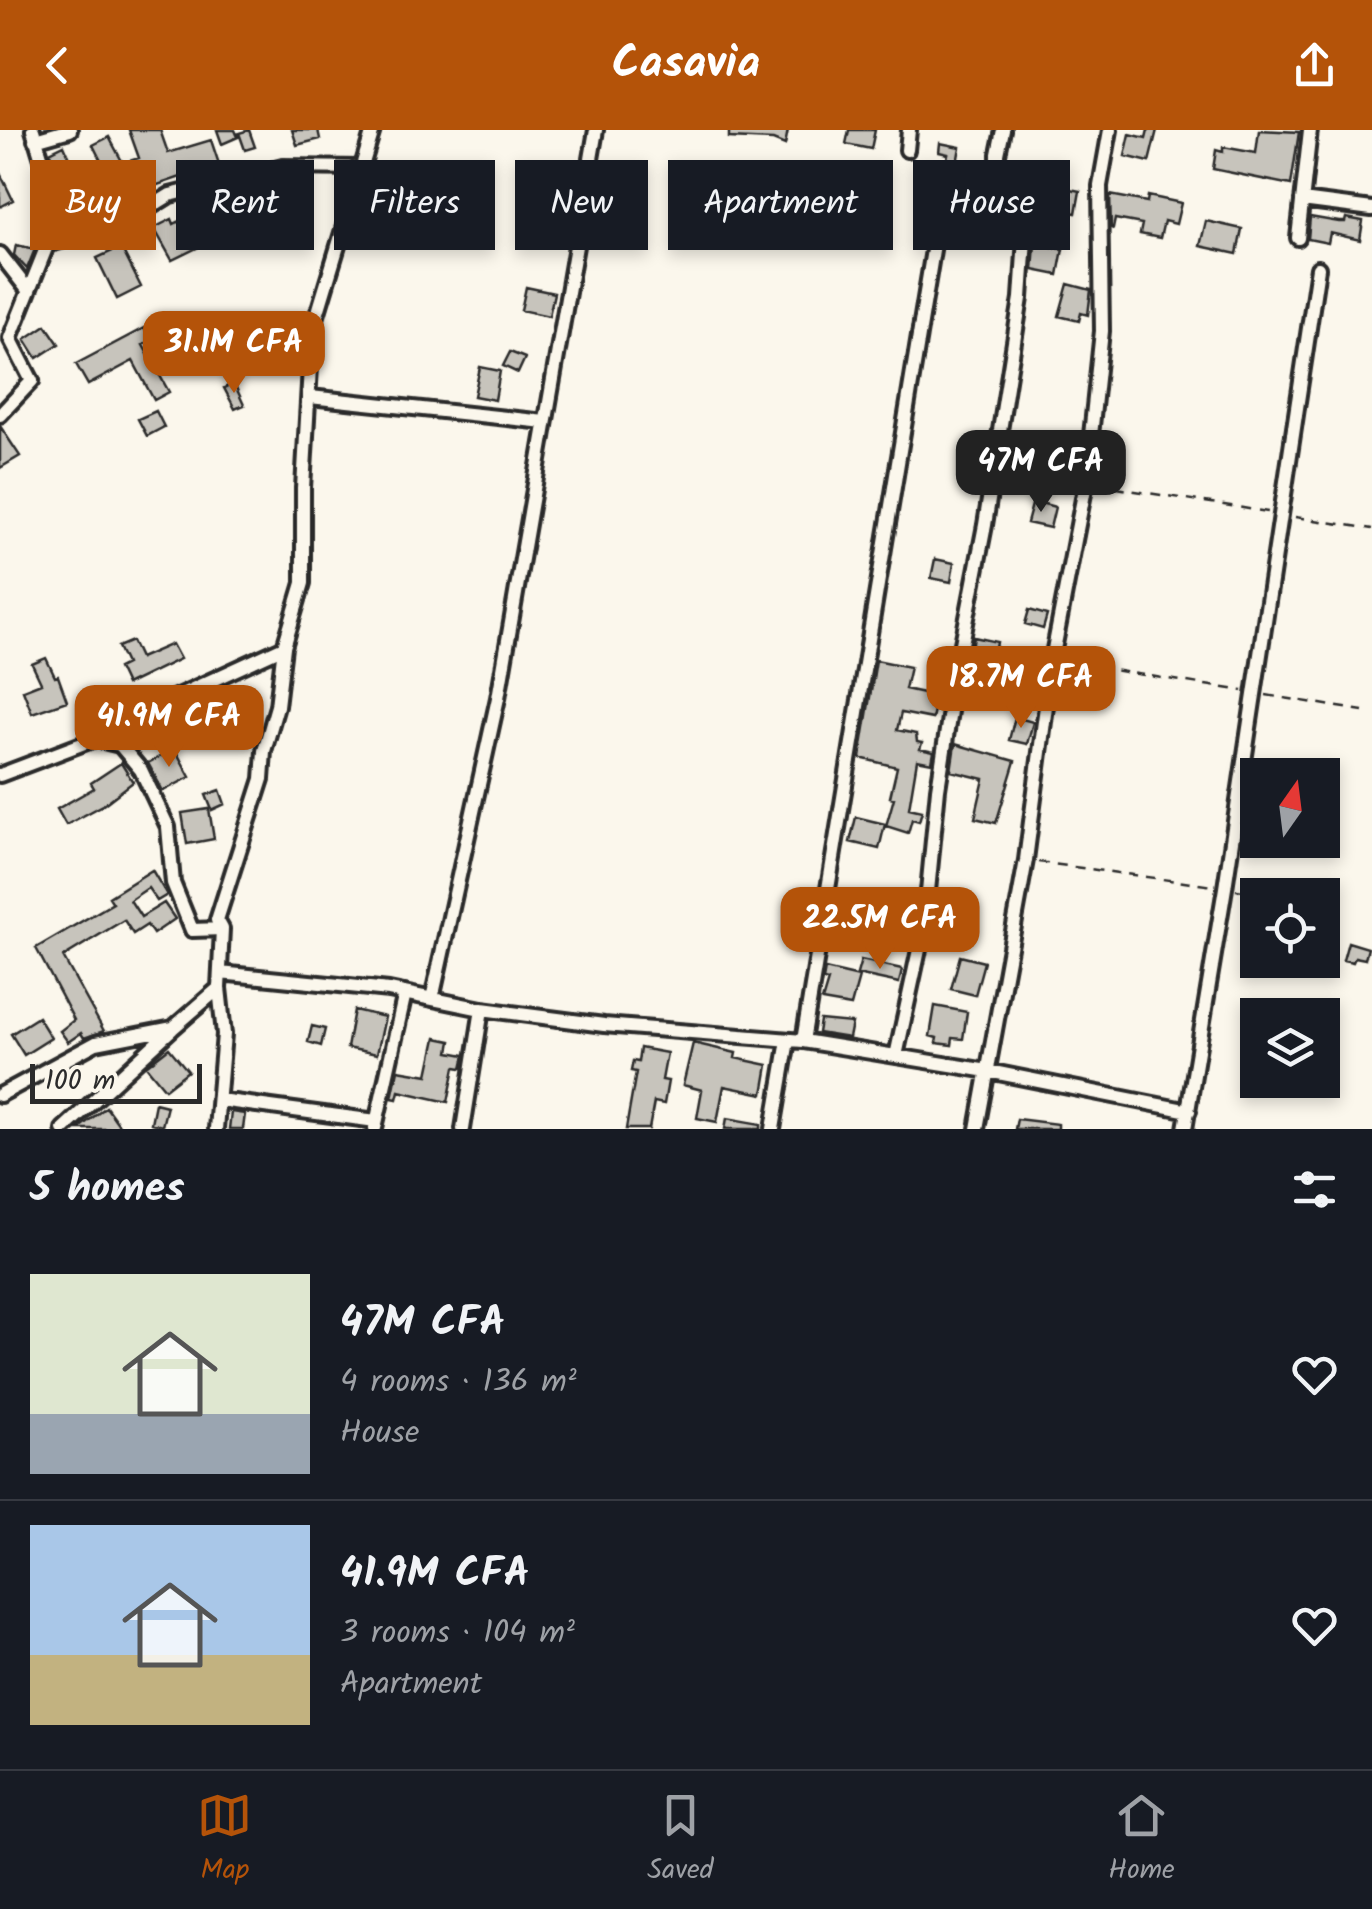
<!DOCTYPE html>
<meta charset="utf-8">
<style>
body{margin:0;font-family:Kalam,sans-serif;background:#20242c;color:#f1f3f6;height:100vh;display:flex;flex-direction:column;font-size:38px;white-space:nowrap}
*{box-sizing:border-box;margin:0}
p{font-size:32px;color:#9ea1a6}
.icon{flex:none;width:55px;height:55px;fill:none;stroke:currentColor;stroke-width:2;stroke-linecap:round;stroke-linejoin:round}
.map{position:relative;height:999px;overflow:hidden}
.details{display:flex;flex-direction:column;background:#171b24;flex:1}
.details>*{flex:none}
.guide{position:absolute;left:30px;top:30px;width:1312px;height:90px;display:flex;gap:20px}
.needle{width:65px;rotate:14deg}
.controls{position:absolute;left:1240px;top:628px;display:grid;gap:20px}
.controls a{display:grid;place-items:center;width:100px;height:100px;border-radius:0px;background:#171b24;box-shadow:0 5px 15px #0003;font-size:50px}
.scale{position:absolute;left:30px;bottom:25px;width:172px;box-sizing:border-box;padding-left:10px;border:5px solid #2b2b2b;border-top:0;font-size:28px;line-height:35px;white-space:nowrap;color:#2b2b2b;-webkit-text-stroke:8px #fbf7ec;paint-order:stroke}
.price{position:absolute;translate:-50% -85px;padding:0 22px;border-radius:20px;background:#b45309;color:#fff;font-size:32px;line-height:65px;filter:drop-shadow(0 2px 5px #0008)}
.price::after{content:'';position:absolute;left:50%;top:60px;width:30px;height:22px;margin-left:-15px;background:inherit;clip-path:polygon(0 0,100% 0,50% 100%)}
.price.active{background:#222;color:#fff}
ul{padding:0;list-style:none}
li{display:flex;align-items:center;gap:30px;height:250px;padding:0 30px}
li+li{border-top:2px solid #363941}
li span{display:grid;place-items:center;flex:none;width:280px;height:200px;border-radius:0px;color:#555}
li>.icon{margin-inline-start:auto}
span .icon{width:120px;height:120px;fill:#fffc;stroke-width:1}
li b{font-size:42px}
h2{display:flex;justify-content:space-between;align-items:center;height:120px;padding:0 30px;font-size:42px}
.pill{padding:0 35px;border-radius:0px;background:#171b24;box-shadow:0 5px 15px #0003;font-size:35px;line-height:90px}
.pill.active{background:#b45309;color:#fff}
header{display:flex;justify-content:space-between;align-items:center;height:130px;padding:0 30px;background:#b45309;color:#fff;font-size:45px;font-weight:800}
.menu{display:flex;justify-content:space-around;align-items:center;height:140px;border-top:2px solid #363941;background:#171b24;font-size:28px;color:#9ea1a6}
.menu a{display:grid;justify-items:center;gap:5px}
.menu .active{color:#b45309}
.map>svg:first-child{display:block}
</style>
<header><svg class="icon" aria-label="back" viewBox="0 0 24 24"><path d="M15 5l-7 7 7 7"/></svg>Casavia<svg class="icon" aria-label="share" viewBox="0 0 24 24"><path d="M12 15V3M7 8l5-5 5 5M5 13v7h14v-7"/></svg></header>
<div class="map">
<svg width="1372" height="999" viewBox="0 0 1372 999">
<rect width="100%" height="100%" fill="#fbf7ec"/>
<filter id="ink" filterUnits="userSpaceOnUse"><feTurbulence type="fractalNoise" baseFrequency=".01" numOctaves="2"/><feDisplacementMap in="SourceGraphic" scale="20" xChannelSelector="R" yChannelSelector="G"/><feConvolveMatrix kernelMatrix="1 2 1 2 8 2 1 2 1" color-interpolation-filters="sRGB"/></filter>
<g filter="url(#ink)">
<path fill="#c7c4bc" stroke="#2b2b2b" stroke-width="2.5" d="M129 0H160L168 23 211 10 219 34 146 59 143 49 109 59 114 74 94 80 83 49 106 41 93 15 109 7 123 33 139 28Z
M217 0H235L238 7 222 14Z
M249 0 255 17 245 20 239 3Z
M292 0H318L320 9 297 15Z
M729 0H788L785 15 773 10 729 8Z
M849 0H875L871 19 846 14Z
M1148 0H1157L1149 32 1125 26 1130 4 1146 8Z
M1259 0 1299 2 1291 55 1213 39 1216 20 1223 22V17L1256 23Z
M940 13 960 17 956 39 945 36 948 24 939 22Z
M64 15 74 37 57 44 50 22Z
M1026 35 1048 40 1043 60 1021 55Z
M0 43 13 70 0 77Z
M1050 55 1080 61 1076 83 1046 78Z
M1110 65 1147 72 1148 66 1181 73 1176 94 1164 91 1160 108 1140 104 1142 94 1115 89 1113 99 1111 98Z
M196 83 211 111 172 130 154 98 172 89 174 94Z
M1310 87 1339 92H1345L1346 88 1363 91 1360 110 1330 103 1328 113 1308 109Z
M1206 91 1242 99 1237 124 1200 116Z
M1035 114 1063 119 1058 145 1033 140Z
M16 115 35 119 27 139 14 125Z
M121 117 141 157 117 169 97 128Z
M1068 154 1091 160 1088 185 1081 183 1079 191 1059 186Z
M526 157 554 163 549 186 521 180Z
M46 195 59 214 37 228 25 209Z
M144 198 151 211 143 215 169 262 154 270 133 231 88 255 76 234Z
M510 222 525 228 518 243 503 236Z
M480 237 500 241 495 270 474 266Z
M234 253 244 275 235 279 224 258Z
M156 281 164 297 147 306 138 289Z
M0 296 20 326 0 338Z
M1033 371 1055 377 1050 398 1027 393Z
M935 429 954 433 951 452 931 448Z
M1029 480 1047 485 1043 499 1025 494Z
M974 507 997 512 995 524 1035 535 1030 554 968 541Z
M132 511 140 528 172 514 180 529 126 555 118 538 126 534 118 517Z
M46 528 55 547 58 546 67 571 32 583 23 560 41 553 32 534Z
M876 530 910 537 905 559 937 566 932 589 901 583 897 600 916 604 917 612 922 613 920 619 934 622 932 633 917 630 909 678 922 681 919 691 912 689 908 703 886 696 894 668 890 667 897 637 860 628Z
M1015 587 1033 592 1027 614 1009 610Z
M955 614 1015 631 996 693 975 688 984 649 951 641Z
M175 619 190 647 163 661 148 633Z
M121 633 133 652 103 675 66 695 57 679 94 658 91 653Z
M220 660 225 674 212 680 206 665Z
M209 679 214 709 187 714 182 683Z
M856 687 885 694 879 719 850 712Z
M152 740 167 765 157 771 148 758 130 770 141 787 164 773 175 789 153 804 147 795 133 804 124 790 63 827 104 901 84 908 81 903 68 912 60 901 74 890 36 818 113 773 109 767Z
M835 801 866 807 864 819 833 813Z
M1348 812 1368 818 1365 829 1355 827 1353 832 1343 830Z
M960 826 984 832 975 865 951 859Z
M861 830 902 839 899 853 857 844Z
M825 839 859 847 851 876 822 871 828 851 823 850Z
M935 876 967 882 963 909 953 908 952 915 936 913 937 908 930 906Z
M354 880 385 887 377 924 347 918Z
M38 887 51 908 24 925 11 904Z
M820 890 852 893 849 908 818 903Z
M312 896 325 899 321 916 308 912Z
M436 908 451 911 449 922 465 925 462 938 455 937 448 972 399 961 397 969 392 968 398 940 428 945Z
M693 913 736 923 735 928 768 935 763 964 724 956 717 992 697 988 702 960 683 955Z
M169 918 188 941 165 959 146 936Z
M640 918 667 923 662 950 668 951 664 974 654 972 649 999H626L636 942 631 941 633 931 638 932Z
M155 973 167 976 162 996 151 993Z
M106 977 119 995 114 999H78Z
M231 982 245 984 243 999H229Z
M727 988 761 994V999H725Z
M1017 989 1058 994V999H1015Z"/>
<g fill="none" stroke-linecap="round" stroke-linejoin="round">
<defs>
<path id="street" d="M35 10 70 0
M907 20 909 0
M1302 70 1372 79
M1298 108 1310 0
M47 115 125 93 170 65 283 37 362 38
M0 124 28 160
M310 267 545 292
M0 285 32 251 10 208 54 98 53 65 33 0
M95 609 120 615 141 640 168 697 173 753 192 800 222 799
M0 645 95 609 121 592 284 517
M220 843 389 860 482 879 604 895 803 911 988 941 1189 981
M432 869 498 568 596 0
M803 911 944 53
M896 926 925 792 938 659 954 555 985 395 1021 168 1025 108 998 71V24L1003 0
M0 965 96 913 173 898 219 858 222 799 217 790 262 649 264 621 277 576 284 517 303 453V358L312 202 373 0
M219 970 376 991
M375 998 405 863
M63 999 172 899
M216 999 224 904 219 858
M463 999 482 879
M773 999 788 910
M977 999 1026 730 1052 530 1086 353 1102 201 1100 56 1110 0
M1185 999 1225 758 1318 138"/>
</defs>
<use href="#street" stroke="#2b2b2b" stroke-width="20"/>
<path stroke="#2b2b2b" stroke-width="2.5" stroke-dasharray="10 8" stroke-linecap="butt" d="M1098 355 1268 382
M1295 387 1372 399
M1063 532 1243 561
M1266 565 1363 581
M1038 732 1213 756
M1236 760 1275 765
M1322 772H1327"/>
<use href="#street" stroke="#fbf7ec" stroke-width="12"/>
</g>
</g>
</svg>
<div class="controls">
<a><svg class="needle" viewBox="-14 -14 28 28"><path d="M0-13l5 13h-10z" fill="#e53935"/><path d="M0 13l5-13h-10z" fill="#9ea1a6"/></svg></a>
<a><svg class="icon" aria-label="locate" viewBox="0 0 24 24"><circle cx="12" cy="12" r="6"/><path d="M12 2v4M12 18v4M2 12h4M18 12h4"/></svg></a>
<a><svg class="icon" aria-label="layers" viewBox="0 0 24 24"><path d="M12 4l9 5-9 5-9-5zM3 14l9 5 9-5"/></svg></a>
</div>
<div class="scale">100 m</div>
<b class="price" style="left:234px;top:266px">31.1M CFA</b>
<b class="price active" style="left:1041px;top:385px">47M CFA</b>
<b class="price" style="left:1021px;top:601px">18.7M CFA</b>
<b class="price" style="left:169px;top:640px">41.9M CFA</b>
<b class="price" style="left:880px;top:842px">22.5M CFA</b>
<div class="guide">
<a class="pill active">Buy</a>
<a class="pill">Rent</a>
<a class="pill">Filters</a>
<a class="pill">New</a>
<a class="pill">Apartment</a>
<a class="pill">House</a>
</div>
</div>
<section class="details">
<h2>5 homes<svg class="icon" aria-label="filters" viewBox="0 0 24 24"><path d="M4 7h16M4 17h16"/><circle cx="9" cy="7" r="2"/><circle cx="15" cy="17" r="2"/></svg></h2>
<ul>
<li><span style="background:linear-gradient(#dfe7d0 70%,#9aa5b1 0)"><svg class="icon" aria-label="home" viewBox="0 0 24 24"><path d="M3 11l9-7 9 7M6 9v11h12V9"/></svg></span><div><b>47M CFA</b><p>4 rooms · 136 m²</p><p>House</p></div><svg class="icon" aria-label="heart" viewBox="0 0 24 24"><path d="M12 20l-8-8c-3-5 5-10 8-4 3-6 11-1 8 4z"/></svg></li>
<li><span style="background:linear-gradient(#a9c7e8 65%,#c2b280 0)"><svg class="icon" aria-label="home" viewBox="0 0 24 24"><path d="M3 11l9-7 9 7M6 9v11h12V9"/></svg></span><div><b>41.9M CFA</b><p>3 rooms · 104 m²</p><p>Apartment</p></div><svg class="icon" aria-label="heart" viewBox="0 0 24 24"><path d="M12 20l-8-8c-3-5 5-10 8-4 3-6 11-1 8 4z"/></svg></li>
</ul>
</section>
<nav class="menu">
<a class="active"><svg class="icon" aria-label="map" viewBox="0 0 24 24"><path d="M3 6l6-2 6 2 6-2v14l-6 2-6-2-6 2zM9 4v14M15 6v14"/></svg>Map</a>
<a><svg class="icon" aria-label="saved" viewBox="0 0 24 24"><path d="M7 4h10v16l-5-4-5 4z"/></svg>Saved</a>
<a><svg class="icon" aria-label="home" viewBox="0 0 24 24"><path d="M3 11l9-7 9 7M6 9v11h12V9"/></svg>Home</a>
</nav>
